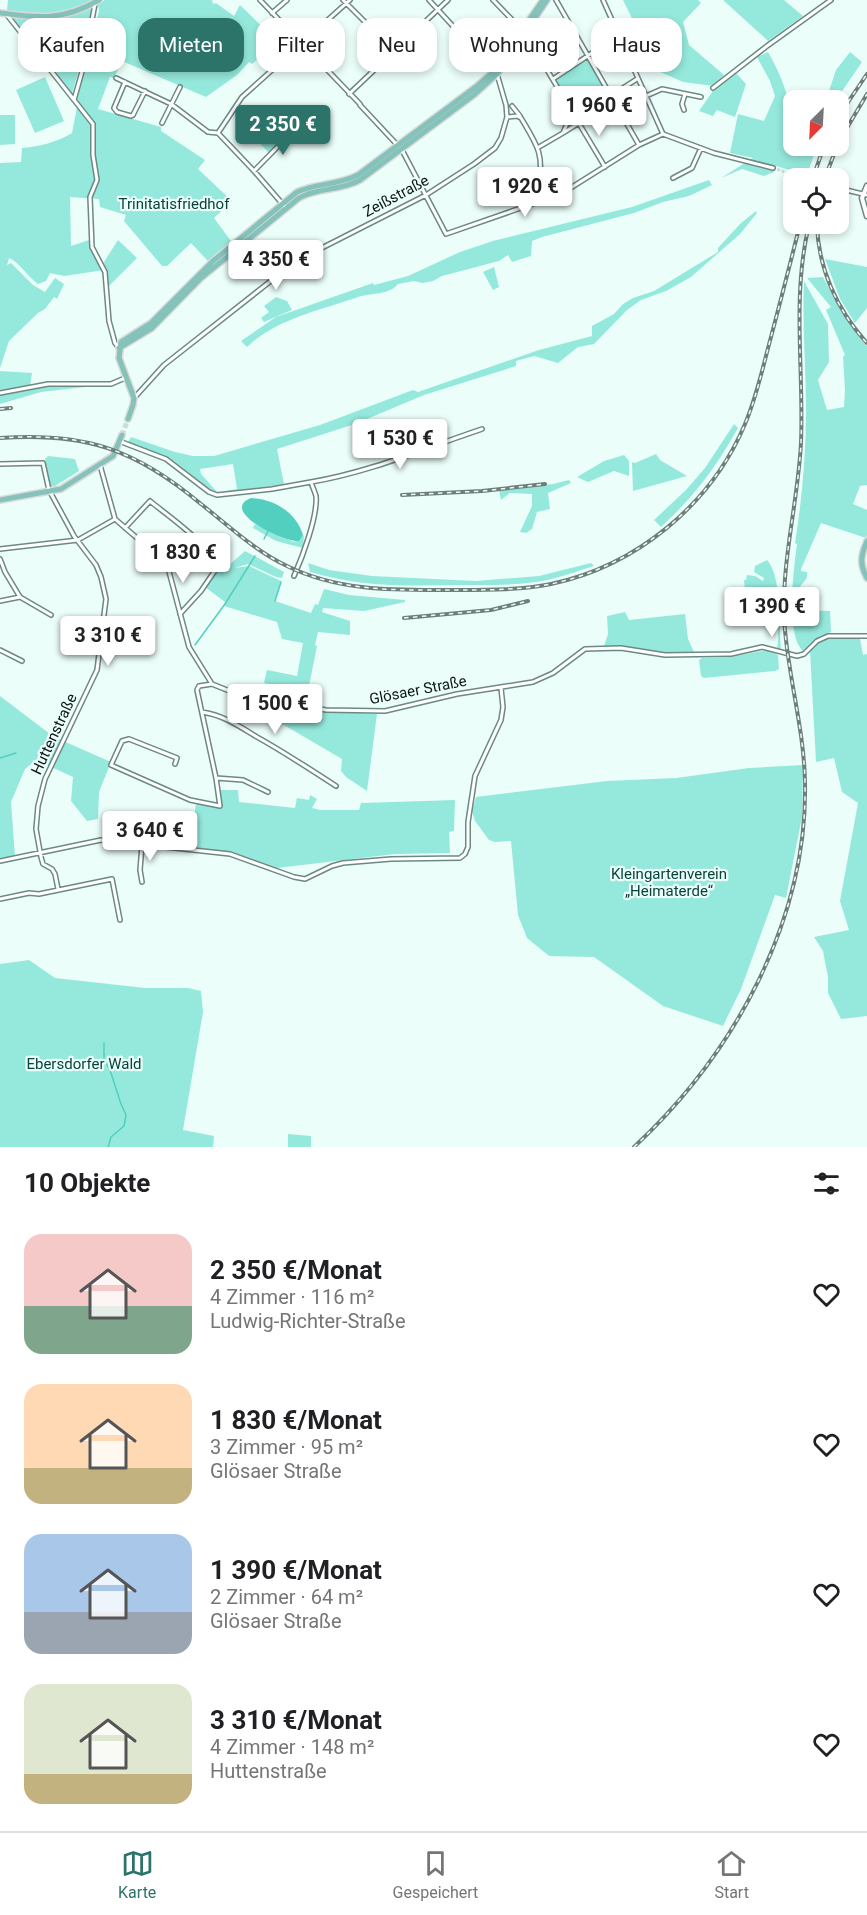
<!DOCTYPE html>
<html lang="de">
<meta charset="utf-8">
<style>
body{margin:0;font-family:Roboto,sans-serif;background:#f2f2f2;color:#202124;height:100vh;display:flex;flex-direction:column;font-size:22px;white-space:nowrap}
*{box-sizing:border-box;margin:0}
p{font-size:20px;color:#757577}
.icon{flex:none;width:33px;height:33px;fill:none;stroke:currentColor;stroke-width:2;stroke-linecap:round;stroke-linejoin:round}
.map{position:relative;height:1147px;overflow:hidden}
.panel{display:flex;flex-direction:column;background:#fff;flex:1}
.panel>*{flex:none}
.guide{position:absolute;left:18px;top:18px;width:831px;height:54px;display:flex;gap:12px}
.needle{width:39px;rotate:204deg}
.controls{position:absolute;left:783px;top:90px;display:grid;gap:12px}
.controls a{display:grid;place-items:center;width:66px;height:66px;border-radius:12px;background:#fff;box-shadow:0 3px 9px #0003;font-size:30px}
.price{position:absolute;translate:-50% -51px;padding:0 14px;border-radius:6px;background:#fff;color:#222;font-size:20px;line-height:39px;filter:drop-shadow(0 2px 3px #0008)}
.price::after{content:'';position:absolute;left:50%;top:36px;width:18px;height:14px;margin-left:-9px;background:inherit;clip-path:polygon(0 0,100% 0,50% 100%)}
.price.active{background:#2c7369;color:#fff}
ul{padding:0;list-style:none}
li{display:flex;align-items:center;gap:18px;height:150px;padding:0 24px}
li span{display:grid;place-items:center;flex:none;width:168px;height:120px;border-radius:18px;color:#555}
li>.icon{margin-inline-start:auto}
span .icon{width:72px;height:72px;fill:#fffc;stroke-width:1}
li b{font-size:26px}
h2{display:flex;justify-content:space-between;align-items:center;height:72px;padding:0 24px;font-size:26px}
.tag{padding:0 21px;border-radius:18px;background:#fff;box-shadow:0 3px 9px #0003;font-size:21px;line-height:54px}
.tag.active{background:#2c7369;color:#fff}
.menu{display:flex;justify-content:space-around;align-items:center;height:84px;border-top:2px solid #e0e0e0;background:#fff;font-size:16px;color:#757577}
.menu a{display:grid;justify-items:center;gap:3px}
.menu .active{color:#2c7369}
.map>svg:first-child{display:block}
</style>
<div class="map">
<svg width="867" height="1147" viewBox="0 0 867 1147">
<rect width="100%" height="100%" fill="#ebfefa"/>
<path fill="#95e9dc" d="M8 0H94L83 55 72 94 11 17H13L7 10Z
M105 0H212L213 4 216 3 234 16 240 5 279 43 268 51 270 55 266 59 262 55 252 64 249 62 237 75 206 97 122 61 114 78 110 77 98 109 161 127V131L205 160 198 169 232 201 214 218 231 241 208 261 191 243 167 266H162L124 221 126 215 100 207 99 199 70 197 71 246 89 240V247L104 270 64 276 50 273 46 281 38 284C28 277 18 261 9 258L7 265 11 263 33 285 45 292 55 278 64 284 57 299 54 297 45 309 38 313 9 341 0 368V163L21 162 22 148C41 146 55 143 72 133L77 107 89 118 92 119 76 101 99 11 98 4Z
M623 0H698L701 3 683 22 689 45 724 75 713 86 683 82 658 71Z
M723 0H784L803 16 768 41Z
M768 52C786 83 793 110 794 146H817L807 175 776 166 774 172 764 176 742 169 721 178 753 158 730 153 738 114 764 121 775 96 770 81 757 57Z
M850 52 862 62 836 100H826L836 70Z
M587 57 610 94 576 117 554 80Z
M736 73 746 84 735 117 717 110 713 116 699 111 715 88Z
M45 77 64 121 35 133 16 90Z
M0 115H15V144L0 145Z
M260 121 280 142 269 153 249 132Z
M709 180 712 185 689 196 663 202 634 213 542 237 532 241 531 256 512 262 508 255 499 261 442 276 433 281 422 283 414 281 398 284C390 295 370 293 358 297 321 310 276 319 247 347L241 341 276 317 373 283 374 285 408 276 460 252 493 241 632 207Z
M756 211 757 213 740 234 691 277 666 291 641 300 627 310 594 344 578 347 558 363 534 356 516 361V366L424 395 355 424 277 449 284 484 228 493 226 491 237 489 233 464 200 469 201 474 217 492 223 491 215 493 170 458 128 442 131 437 175 452 193 456H214L320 425 413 390 418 392 539 350 592 336V326L614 314 623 304 633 298 654 291 718 252V248L740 224Z
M118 240 137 258 108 287 104 262Z
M825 259 867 267V308L855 323 840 299Z
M494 267 499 287 493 290 483 272Z
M823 277 841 311 867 346V485L860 486 853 504 867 510V535L866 538 821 523 801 569V571L807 572V578L798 589V610L830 611 831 632 820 636 803 651C785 635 794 567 797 544L795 543C802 499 806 455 806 410 806 367 802 324 804 281L828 324 829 362 818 380 827 410 844 407 845 390 843 357 845 355 826 310 831 307 807 278Z
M276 297 287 301 292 310 264 322 261 318 269 312 264 306Z
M0 371 32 373 30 386 0 391Z
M49 386H94L41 392 0 404V395Z
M734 424 738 428C717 466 694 497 661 527L654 520 686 490 705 468Z
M656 454 660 460 687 476 633 491 632 462 635 463Z
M624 455 629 461V476L614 471 588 482 577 477 604 461Z
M48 456 75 459 79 471 55 486 50 487 45 459Z
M569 480 571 483 548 493 550 509 537 512 532 529 526 533 520 532 532 506V494L510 493 501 500 499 490 553 484Z
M255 524 294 542 304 535 303 548 276 541 253 528Z
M245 551 284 572 282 578 276 577 248 564 234 568 249 566 281 581 275 601 311 613 315 604 318 605 324 589 349 595 405 600V602L364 611 323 608 322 612 350 621V635L318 632 315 645 317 646 308 691 264 683 267 670 297 676 303 643 282 639 277 622 224 606 225 602 205 587 216 571 227 569V567Z
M767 560C782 576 779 628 781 651L777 649C780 633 777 608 767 594L745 590 744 580H746L747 575 755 576 763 581 764 578 754 572 755 566Z
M308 563 329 570 372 576 476 581 539 576 591 563 594 566C577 571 560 578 542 581 513 586 484 585 455 585 404 586 360 587 310 572Z
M625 612 629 620 685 614 688 639 694 652 665 653 623 647 604 646 608 634 607 616Z
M839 636 860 638 863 655 867 654V1016L841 1019 828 993V977L823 951 814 937 849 930 840 901 858 803 842 792 834 758 816 762 810 651 822 639Z
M767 650 778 655 779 669 775 671 704 678 701 676 699 660 702 658 731 657Z
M244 695 325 711 377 714 367 791 346 777 341 771 342 759 241 700Z
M0 696 54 737 111 762 99 792 98 819 87 821 71 801 73 777 36 760 25 769 11 802 15 856 0 858Z
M803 765 802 817 786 898 775 895 741 989 723 1026 663 1006 594 957 549 956 527 938 518 915 511 841 495 842 489 840 475 821 472 811 476 797 607 781 676 778 749 768Z
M218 790H238L239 802 295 808 297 798 309 800 310 795 317 799 312 808 320 810H359L361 803 455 800 454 831 449 832 450 853 395 854 277 868 232 854 190 846 196 803 217 805Z
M29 960 55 978 145 988H188L201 991 203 1012 183 1130 214 1136 213 1147H0V964Z
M288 1134 311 1136V1147H288Z"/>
<path fill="#52cfbf" d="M251 498C274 499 296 512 303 535L299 541C285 543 218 511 251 498Z"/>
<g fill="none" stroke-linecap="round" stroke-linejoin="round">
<path stroke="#52cfbf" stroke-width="1.5" d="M264 539 268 531
M275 601 281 582
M195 645 225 604 255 556
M0 758 16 753
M104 1043V1059L110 1070 121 1104 126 1115 124 1126 111 1137 108 1147"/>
<path stroke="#cadcd8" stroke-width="3" stroke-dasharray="3 1.5" stroke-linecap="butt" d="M773 168 795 175"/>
<path stroke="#cadcd8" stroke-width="5" stroke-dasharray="5 2.5" stroke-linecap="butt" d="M122 435 128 419"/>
<defs>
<path id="minor" d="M260 0 360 104
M343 0 394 51
M429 0 494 71
M493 0 525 33 605 167
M556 0 639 145
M603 0 663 134
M272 13 287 0
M7 15 93 124V155L97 180 90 197 92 247 105 272 109 321 115 343 119 348
M116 78 171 104 208 132 218 133 254 171 286 208
M553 79 619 35 635 27
M125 82 114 108 117 112 131 116 133 115 145 91
M713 88 767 46 831 0
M349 94 448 0
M646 96 662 89 701 97
M74 100 83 68 95 4
M360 105 402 150 446 234 561 194 639 145 663 134
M512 106 520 116
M684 110 682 104 685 94
M572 112 563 133 579 123
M507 117 517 116 521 118C537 145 544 153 539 185
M576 118 637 79
M162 123 180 87
M218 133 242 97 350 0
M663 134 714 153 773 168
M539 147 563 133
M254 171 297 127
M795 175 803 178
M673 178 692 168 701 148
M838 188 867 195
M530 204 539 185 545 200
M0 393 48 384H111L125 378
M135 397 164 365 286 269 310 254 426 195 474 164 495 148 501 138 507 117 506 105 497 74
M119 441 166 459 209 492 217 495 272 489 311 482C312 486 315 492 316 496 318 516 302 558 294 576
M0 464 43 463 49 490 74 536 96 565 101 577 106 599 97 670 45 779 38 806 36 829 41 857 43 864 52 869 55 874 58 889
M100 465 115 519 167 564 189 647 212 684 232 692 326 710 385 711 457 694 533 682 553 673 585 649 621 648 665 655 731 654 762 647 797 656 804 654 817 641 828 636H867
M311 482C371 472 425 448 482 429
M125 528 150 501C168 516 213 546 216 569L201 591 180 614
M0 549 78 540 115 519
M0 559 5 572 20 597
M0 601 20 597 51 615
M0 650 22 661
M202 712C223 715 239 726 257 737 284 752 310 769 336 786
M175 764 177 758 129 739 122 741 111 765 190 800 220 806 216 778 197 690 199 686 212 684
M216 778 243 780 268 792
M0 861 101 840 230 854 294 877 305 879 332 866 343 863 391 859 460 858 465 854 468 847V822L475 776 501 720 503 707 501 688
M142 882 140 870 142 845
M0 899 29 893 39 894 112 879 120 920"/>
<path id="secondary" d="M867 186 862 198 867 216"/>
<path id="primary" d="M0 13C39 18 63 21 99 0
M119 348 152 328 201 278 299 198C318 187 341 191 360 180L475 94 497 74 547 0
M128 419 133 405 134 398 119 358 121 342 151 323 213 261 297 192C317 183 339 185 358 175L477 86 494 71 543 0
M0 500 61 489 113 456 122 435
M867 541C861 555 859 564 867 578"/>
</defs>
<use href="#minor" stroke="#6c8984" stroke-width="6"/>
<use href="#secondary" stroke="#6c8984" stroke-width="7"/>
<use href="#primary" stroke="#d8dada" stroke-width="8"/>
<use href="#minor" stroke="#fff" stroke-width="3"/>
<use href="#secondary" stroke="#fff" stroke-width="4"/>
<use href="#primary" stroke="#85c2ba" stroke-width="5"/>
<defs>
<path id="rail" d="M838 117 867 74
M838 143 867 94
M813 178 824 146
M825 178 837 146
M817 224C818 268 837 310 867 343
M0 409 11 408
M0 438C85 432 135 449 201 504 229 526 255 551 287 566 342 593 401 590 460 590 490 590 521 590 551 584 636 566 711 505 745 424 757 396 763 366 771 337 781 299 791 261 800 224
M402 495 482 491 545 484
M404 618 491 610 528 601
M634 1147C733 1055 808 921 805 782 804 727 787 673 784 618 782 559 798 501 801 443 804 371 792 300 808 229"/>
</defs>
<use href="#rail" stroke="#6f7e7b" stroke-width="4"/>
<use href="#rail" stroke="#ebfefa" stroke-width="1.5" stroke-dasharray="4.5" stroke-linecap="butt"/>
</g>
<g text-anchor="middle" stroke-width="4.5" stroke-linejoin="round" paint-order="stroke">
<g font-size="15" fill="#0c1816" stroke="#ebfefa">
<text transform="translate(396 196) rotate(-28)" y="5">Zeißstraße</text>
<text transform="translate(418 690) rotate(-11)" y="5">Glösaer Straße</text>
<text transform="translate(54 734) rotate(-65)" y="5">Huttenstraße</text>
</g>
<g font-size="15" fill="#09433d" stroke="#ebfefa">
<text x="174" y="209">Trinitatisfriedhof</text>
<text x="669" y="879">Kleingartenverein<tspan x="669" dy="17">„Heimaterde“</tspan></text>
<text x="84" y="1069">Ebersdorfer Wald</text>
</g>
</g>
</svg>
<div class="controls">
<a><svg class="needle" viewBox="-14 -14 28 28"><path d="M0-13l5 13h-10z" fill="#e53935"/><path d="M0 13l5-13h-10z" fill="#757577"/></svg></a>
<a><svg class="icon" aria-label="locate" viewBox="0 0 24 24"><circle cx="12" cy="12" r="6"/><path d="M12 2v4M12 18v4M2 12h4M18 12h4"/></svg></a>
</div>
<b class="price" style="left:599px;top:137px">1 960 €</b>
<b class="price active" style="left:283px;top:156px">2 350 €</b>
<b class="price" style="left:525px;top:218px">1 920 €</b>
<b class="price" style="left:276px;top:291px">4 350 €</b>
<b class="price" style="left:400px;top:470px">1 530 €</b>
<b class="price" style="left:183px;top:584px">1 830 €</b>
<b class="price" style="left:772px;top:638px">1 390 €</b>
<b class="price" style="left:108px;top:667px">3 310 €</b>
<b class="price" style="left:275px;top:735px">1 500 €</b>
<b class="price" style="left:150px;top:862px">3 640 €</b>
<div class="guide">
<a class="tag">Kaufen</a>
<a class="tag active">Mieten</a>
<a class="tag">Filter</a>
<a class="tag">Neu</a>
<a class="tag">Wohnung</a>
<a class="tag">Haus</a>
</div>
</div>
<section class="panel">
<h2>10 Objekte<svg class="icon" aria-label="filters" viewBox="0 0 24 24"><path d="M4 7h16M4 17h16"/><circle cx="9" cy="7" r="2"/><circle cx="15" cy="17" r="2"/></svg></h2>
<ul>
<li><span style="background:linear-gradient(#f6c9c9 60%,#7fa58c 0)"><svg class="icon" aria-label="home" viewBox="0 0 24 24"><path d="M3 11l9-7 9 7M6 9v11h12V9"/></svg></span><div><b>2 350 €/Monat</b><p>4 Zimmer · 116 m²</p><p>Ludwig-Richter-Straße</p></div><svg class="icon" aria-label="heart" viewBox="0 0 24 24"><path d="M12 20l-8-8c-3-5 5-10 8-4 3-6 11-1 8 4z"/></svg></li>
<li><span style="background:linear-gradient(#ffd9b3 70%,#c2b280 0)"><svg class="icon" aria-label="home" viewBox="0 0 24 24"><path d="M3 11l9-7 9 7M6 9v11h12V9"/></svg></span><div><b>1 830 €/Monat</b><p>3 Zimmer · 95 m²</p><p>Glösaer Straße</p></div><svg class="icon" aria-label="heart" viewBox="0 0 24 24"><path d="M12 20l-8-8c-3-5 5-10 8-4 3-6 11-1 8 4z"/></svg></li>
<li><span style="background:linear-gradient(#a9c7e8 65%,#9aa5b1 0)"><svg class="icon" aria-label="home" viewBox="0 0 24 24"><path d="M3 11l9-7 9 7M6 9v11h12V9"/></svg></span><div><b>1 390 €/Monat</b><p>2 Zimmer · 64 m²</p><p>Glösaer Straße</p></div><svg class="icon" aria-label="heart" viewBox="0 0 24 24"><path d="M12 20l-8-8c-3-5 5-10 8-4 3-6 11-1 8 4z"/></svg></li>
<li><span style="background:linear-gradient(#dfe7d0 75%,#c2b280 0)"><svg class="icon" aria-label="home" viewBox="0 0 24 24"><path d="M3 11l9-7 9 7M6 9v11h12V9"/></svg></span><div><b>3 310 €/Monat</b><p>4 Zimmer · 148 m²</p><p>Huttenstraße</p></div><svg class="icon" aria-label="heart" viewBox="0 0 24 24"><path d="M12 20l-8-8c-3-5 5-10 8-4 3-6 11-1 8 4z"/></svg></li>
</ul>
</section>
<nav class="menu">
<a class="active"><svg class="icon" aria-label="map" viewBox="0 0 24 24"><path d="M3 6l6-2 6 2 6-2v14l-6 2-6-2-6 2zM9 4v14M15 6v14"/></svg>Karte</a>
<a><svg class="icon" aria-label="saved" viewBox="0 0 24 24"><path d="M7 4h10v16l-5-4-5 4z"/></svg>Gespeichert</a>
<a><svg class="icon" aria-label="home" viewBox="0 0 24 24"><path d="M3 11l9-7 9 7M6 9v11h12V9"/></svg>Start</a>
</nav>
